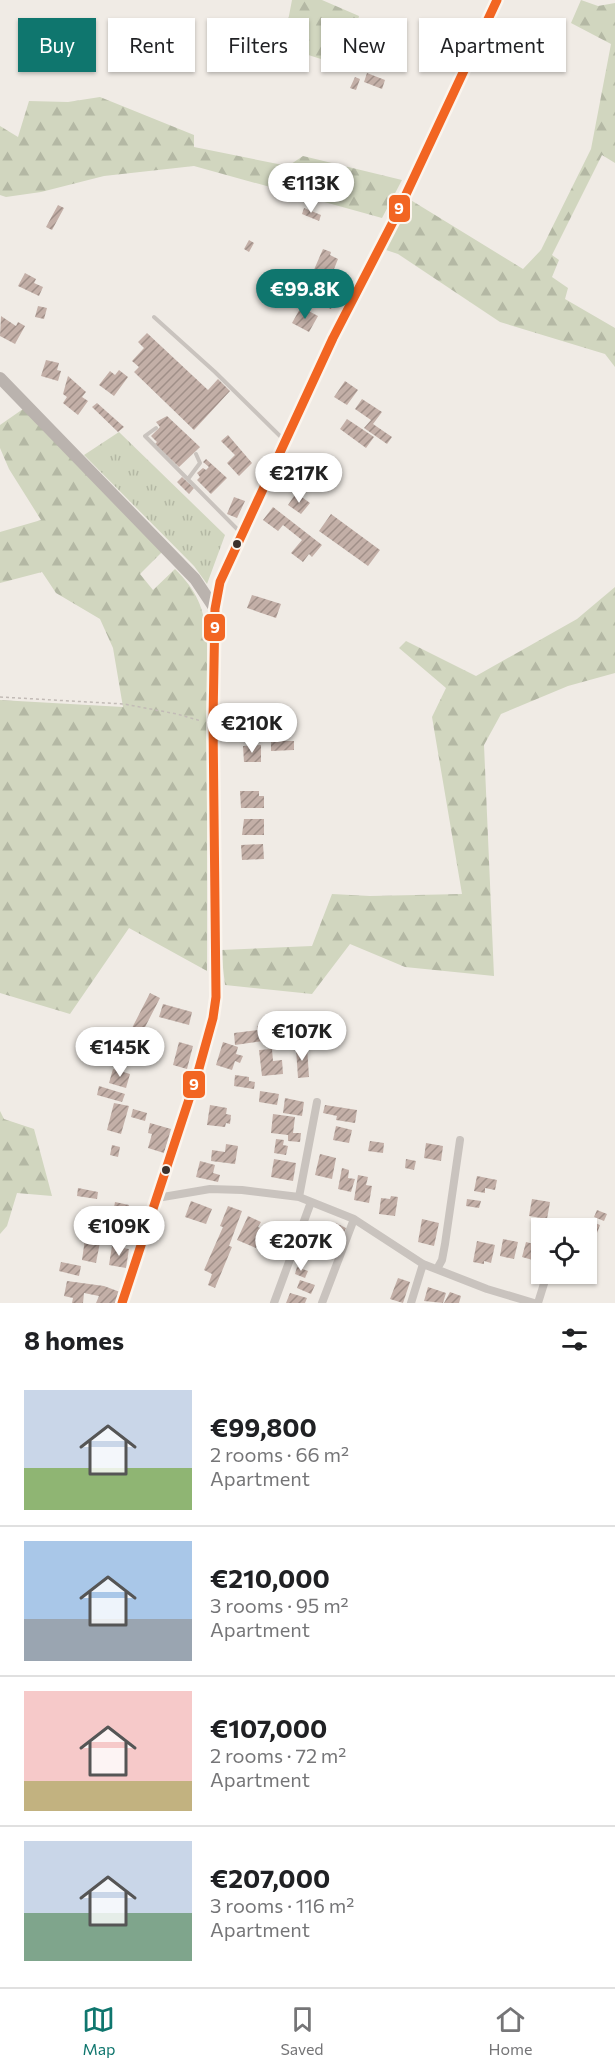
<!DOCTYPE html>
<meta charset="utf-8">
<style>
body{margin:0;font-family:Commissioner,sans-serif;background:#f6f6f6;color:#202124;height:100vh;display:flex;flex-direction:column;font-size:22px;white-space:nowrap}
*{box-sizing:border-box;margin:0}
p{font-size:20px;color:#757577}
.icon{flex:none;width:33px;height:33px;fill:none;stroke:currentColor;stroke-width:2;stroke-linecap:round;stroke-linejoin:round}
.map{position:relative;height:1303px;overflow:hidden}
.details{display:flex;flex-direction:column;background:#fff;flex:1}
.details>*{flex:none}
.top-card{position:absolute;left:18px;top:18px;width:579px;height:54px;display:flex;gap:12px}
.buttons{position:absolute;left:531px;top:1218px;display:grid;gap:12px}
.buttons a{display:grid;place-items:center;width:66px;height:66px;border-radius:0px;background:#fff;box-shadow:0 2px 4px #0004;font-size:30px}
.price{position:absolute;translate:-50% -51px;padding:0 14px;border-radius:21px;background:#fff;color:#222;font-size:20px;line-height:39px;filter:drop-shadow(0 2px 3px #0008)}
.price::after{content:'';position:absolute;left:50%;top:36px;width:18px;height:14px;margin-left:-9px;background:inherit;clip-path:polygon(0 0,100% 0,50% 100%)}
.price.selected{background:#0f766e;color:#fff}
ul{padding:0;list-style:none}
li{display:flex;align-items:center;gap:18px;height:150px;padding:0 24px}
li+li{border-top:2px solid #e0e0e0}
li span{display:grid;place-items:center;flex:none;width:168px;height:120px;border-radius:0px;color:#555}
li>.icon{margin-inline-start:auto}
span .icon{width:72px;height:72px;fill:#fffc;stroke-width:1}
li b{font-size:26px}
h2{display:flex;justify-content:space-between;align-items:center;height:72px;padding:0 24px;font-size:26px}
.chip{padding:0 21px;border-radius:0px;background:#fff;box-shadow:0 2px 4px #0004;font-size:21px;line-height:54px}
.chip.selected{background:#0f766e;color:#fff}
.tab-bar{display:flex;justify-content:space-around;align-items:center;height:84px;border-top:2px solid #e0e0e0;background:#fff;font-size:16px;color:#757577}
.tab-bar a{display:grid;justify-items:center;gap:3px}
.tab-bar .selected{color:#0f766e}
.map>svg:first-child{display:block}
</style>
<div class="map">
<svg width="615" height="1303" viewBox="0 0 615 1303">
<defs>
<pattern id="grass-tufts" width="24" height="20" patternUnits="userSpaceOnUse" patternTransform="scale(1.5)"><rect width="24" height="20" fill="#d1d6bf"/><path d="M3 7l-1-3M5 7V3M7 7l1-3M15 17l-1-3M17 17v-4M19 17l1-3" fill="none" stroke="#b4b8a4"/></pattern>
<pattern id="forest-firs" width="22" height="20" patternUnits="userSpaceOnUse" patternTransform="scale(1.5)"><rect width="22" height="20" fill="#d1d6bf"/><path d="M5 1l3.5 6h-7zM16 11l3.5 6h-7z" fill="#b4b8a4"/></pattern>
<pattern id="building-hatch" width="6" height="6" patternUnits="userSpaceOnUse" patternTransform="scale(1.5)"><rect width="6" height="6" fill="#c3afa7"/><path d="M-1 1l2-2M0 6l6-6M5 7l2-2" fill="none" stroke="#a08f88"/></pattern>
</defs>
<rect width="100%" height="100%" fill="#f0ebe5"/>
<path fill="url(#grass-tufts)" d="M119 432 225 535 207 584 194 566 84 455Z"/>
<path fill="url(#forest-firs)" d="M292 0H322L359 16 352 47 340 65 283 47Z
M581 0 598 6 615 3V163L602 155 552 255 559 260 552 277 568 288 565 299 615 328V367L605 354 500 322 398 254 386 250 409 199 523 269 541 250 591 149 611 44 571 23Z
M100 97 194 135V147L288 166 303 156 402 180 382 218 194 166 104 176 41 192 6 197 0 195V126L18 137 29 101 68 102Z
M23 409 162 552 140 574 153 590 175 569C197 591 204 608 207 638V971L129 928 70 1014 0 993V700L123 707 113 648 100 619 56 593 42 572 0 583V532L41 520 9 469 0 448V425Z
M615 587V673L568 686 501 714 484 745 494 976 405 967 350 944 312 994 225 985 221 950 312 946 332 894 370 896 462 894 432 717 446 688 399 648 406 641 476 676 577 619Z
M0 1111 4 1119 34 1129 52 1196 17 1193 7 1226 0 1234Z"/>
<path fill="url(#building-hatch)" d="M367 73 385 80 382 89 364 82Z
M355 77 360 79 356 90 350 88Z
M58 205 64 208 52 230 46 227Z
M304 208 321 215 319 221 302 214Z
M249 240 254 243 249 252 244 249Z
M323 249 331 252 330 255 338 259 332 274 323 270 322 275 313 272Z
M25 273 36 279 34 283 43 287 39 296 18 286Z
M295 281 306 285 300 298 282 289 284 284 292 288Z
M320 288 337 295 331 309 314 302Z
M280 291 289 297 286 303 276 297Z
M38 306 47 308 44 319 35 317Z
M301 307 318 316 309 332 292 323Z
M1 316 16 326 18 322 25 326 15 344 0 336Z
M147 333 208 390 218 379 230 391 194 430 134 372 139 367 132 361 144 348 138 342Z
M46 360 59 363 57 370 61 371 58 381 41 376Z
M119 370 128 377 114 396 99 385 110 371 115 375Z
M68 376 86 392 82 397 88 401 78 415 63 403 67 397 63 394Z
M345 381 358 390 347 405 334 397Z
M362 399 382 412 373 424 392 437 387 444 364 428 371 420 355 409Z
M97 403 124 427 118 432 92 407Z
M167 416 200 447 179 467 155 444 157 442 151 436 160 427 156 422Z
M347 419 374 437 366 448 340 429Z
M228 435 252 463 239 476 227 463 235 455 221 441Z
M206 459 227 478 211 494 197 480 200 477 197 473 203 468 206 470 209 467 203 462Z
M182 477 194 488 189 494 177 482Z
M296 493 310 503 301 514 288 505Z
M234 497 245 501 237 518 227 514Z
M273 507 322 545 312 557 309 554 303 562 291 553 302 540 283 525 278 531 263 520Z
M331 514 380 550 368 566 319 531Z
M252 595 281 604 276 618 247 608Z
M271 741H294V750L271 751Z
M261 745V762H244L243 746Z
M240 791H259V796H264V808H241Z
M244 819H264V835H242Z
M263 844 264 859 242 860 241 845Z
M150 993 160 998 142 1033 132 1028Z
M163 1004 192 1012 189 1025 159 1017Z
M270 1025 271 1036 262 1037 263 1041 235 1045 234 1033 258 1030 257 1026Z
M179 1042 193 1046 187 1069 173 1065Z
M223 1042 238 1047 236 1054 243 1056 240 1063 235 1061 232 1070 216 1065Z
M307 1047 309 1077 298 1078 296 1048Z
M272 1049 273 1061 282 1060 283 1074 262 1076 259 1050Z
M113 1069 130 1074 126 1088 109 1083Z
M235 1075 249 1077V1081L255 1082 254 1089 234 1086Z
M99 1086 125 1094 122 1102 97 1095Z
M260 1091 279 1094 277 1105 259 1102Z
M285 1098 304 1102 302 1116 283 1113Z
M114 1103 129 1106 121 1134 107 1130Z
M210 1105 227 1108 226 1114 231 1115 230 1124 226 1123 225 1127 207 1125Z
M325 1105 357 1110 355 1123 336 1120 337 1116 323 1113Z
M133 1109 147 1113 145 1121 131 1117Z
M273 1114 295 1117 293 1133H301L300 1142 288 1141V1135L271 1133Z
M150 1123 171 1129 164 1153 148 1148 152 1134 148 1133Z
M336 1126 352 1130 349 1143 333 1140Z
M276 1139 284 1140 283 1145 288 1146 286 1155 274 1153Z
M370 1141 384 1143 383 1153 368 1151Z
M426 1143 443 1146 441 1161 424 1158Z
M226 1144 238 1146 235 1164 211 1161 212 1150 225 1152Z
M112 1145 120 1147 118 1157 110 1155Z
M320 1154 336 1158 332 1179 315 1175Z
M274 1159 296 1163 293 1181 271 1177Z
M406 1159 416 1161 414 1170 405 1168Z
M200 1161 215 1165 213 1173 220 1175 218 1182 196 1177Z
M342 1168 349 1170 348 1178 355 1179 351 1192 338 1189Z
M358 1175 368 1177 366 1185 372 1186 369 1203 354 1200Z
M477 1176 497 1180 495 1190 485 1188V1193L474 1191Z
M78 1188 98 1192 97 1199 77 1196Z
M391 1196 398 1197 395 1216 379 1214 381 1198 390 1199Z
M467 1199 481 1201 479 1208 466 1206Z
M532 1199 550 1202 547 1219 529 1216Z
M191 1201 212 1209 206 1224 185 1217Z
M115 1202 129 1205 127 1216 113 1213Z
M228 1206 242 1211 229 1246 232 1247 215 1288 208 1285 212 1274 204 1270 223 1227 220 1226Z
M597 1210 607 1214 604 1221 594 1217Z
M248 1216 261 1222 258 1227 264 1230 256 1248 237 1240Z
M583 1218 600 1225 594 1241 586 1238V1228H579Z
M422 1219 439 1223 434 1246 418 1242Z
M324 1223 333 1227 325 1246 311 1240 317 1225 322 1227Z
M336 1223 346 1228 340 1241 330 1237Z
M85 1239 100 1242 96 1263 82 1260Z
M503 1239 518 1242 514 1259 500 1256Z
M477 1241 495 1245 491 1263 484 1261V1264L473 1262Z
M526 1242 542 1246 540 1262 522 1257Z
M112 1246 129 1249 126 1268 109 1265Z
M61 1262 81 1266 79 1276 59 1271Z
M297 1267 308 1271 305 1278 295 1274Z
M398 1278 410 1282 403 1303 390 1299Z
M300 1280 315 1285 311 1294 297 1288Z
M67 1281 104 1286 120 1292 116 1303H96L99 1296 84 1293 83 1303H72L73 1298 64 1296Z
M428 1287 446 1293 443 1303 424 1301Z
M450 1292 461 1296 459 1303H444Z
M290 1293 307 1298 305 1303H286Z"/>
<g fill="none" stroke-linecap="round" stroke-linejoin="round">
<path stroke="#c2bbb6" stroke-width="1.5" stroke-dasharray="3 3" stroke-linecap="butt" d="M0 697 124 704 177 714 201 721"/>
<path stroke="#c9c3be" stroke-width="4" d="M154 317 215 372 282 438
M156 428 145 436 241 533
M188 479 200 463 196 454"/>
<path stroke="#c9c3be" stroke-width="8" d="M299 1197 317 1102
M157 1198 210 1189 242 1190 299 1197 354 1219 423 1264 487 1289 534 1303
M437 1269 442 1260 445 1244 460 1140
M274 1303 311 1202
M322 1303 354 1219
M411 1303 423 1264
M538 1303 547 1274"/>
<path stroke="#bab3ae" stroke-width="12" d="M0 378 195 579 215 609
M122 1303 198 1072 213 1018 216 997 213 720 215 609 220 582 333 338 394 220 497 0"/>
<defs>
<path id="bus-1" d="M122 1303 198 1072 213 1018 216 997 213 720 215 609 220 582 333 338 394 220 497 0"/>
</defs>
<use href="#bus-1" stroke="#fbf5ee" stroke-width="14"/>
<use href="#bus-1" stroke="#f26522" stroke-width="9"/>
</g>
<g fill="#3b302b" stroke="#fbf5ee" stroke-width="2">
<circle cx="237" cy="544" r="5"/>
<circle cx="166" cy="1170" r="5"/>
</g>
<g stroke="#fbf5ee" stroke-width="2">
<rect x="388" y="194" width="23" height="29" rx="6" fill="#f26522"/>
<rect x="203" y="613" width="23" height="29" rx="6" fill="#f26522"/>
<rect x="182" y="1070" width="24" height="29" rx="6" fill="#f26522"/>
</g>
<g font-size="16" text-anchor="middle" font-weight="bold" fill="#fff">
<text x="399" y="214">9</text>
<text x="215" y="633">9</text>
<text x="194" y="1090">9</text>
</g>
</svg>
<div class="buttons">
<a><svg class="icon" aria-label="locate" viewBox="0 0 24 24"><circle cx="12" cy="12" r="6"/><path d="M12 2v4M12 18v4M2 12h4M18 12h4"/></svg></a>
</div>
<b class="price" style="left:311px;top:214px">€113K</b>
<b class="price selected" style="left:305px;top:320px">€99.8K</b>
<b class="price" style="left:299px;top:504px">€217K</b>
<b class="price" style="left:252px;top:754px">€210K</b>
<b class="price" style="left:302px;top:1062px">€107K</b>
<b class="price" style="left:120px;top:1078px">€145K</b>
<b class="price" style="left:119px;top:1257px">€109K</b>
<b class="price" style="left:301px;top:1272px">€207K</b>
<div class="top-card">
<a class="chip selected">Buy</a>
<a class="chip">Rent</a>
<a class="chip">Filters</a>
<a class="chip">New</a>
<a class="chip">Apartment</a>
</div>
</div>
<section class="details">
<h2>8 homes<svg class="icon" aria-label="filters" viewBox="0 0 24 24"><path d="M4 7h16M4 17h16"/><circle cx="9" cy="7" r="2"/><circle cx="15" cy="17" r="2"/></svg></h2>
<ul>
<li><span style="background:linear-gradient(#c9d6e8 65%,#8fb573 0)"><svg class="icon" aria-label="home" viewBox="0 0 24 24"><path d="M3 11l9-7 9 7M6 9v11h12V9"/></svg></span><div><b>€99,800</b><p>2 rooms · 66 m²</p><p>Apartment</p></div></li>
<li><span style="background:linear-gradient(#a9c7e8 65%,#9aa5b1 0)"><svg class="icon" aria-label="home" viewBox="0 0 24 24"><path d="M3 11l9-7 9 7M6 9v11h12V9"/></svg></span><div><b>€210,000</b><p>3 rooms · 95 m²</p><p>Apartment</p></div></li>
<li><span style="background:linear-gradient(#f6c9c9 75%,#c2b280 0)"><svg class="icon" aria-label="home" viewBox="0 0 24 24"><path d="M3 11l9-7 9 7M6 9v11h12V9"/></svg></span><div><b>€107,000</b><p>2 rooms · 72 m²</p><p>Apartment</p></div></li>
<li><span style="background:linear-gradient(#c9d6e8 60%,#7fa58c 0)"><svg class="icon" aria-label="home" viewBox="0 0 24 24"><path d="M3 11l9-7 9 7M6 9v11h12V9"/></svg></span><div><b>€207,000</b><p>3 rooms · 116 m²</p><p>Apartment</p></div></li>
</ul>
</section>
<nav class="tab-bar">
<a class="selected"><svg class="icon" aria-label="map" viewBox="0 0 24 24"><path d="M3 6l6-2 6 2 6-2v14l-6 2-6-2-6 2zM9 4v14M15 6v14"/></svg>Map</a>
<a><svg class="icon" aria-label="saved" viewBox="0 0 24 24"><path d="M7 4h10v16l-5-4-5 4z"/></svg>Saved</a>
<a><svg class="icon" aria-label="home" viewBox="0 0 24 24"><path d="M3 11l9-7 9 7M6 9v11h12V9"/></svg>Home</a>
</nav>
